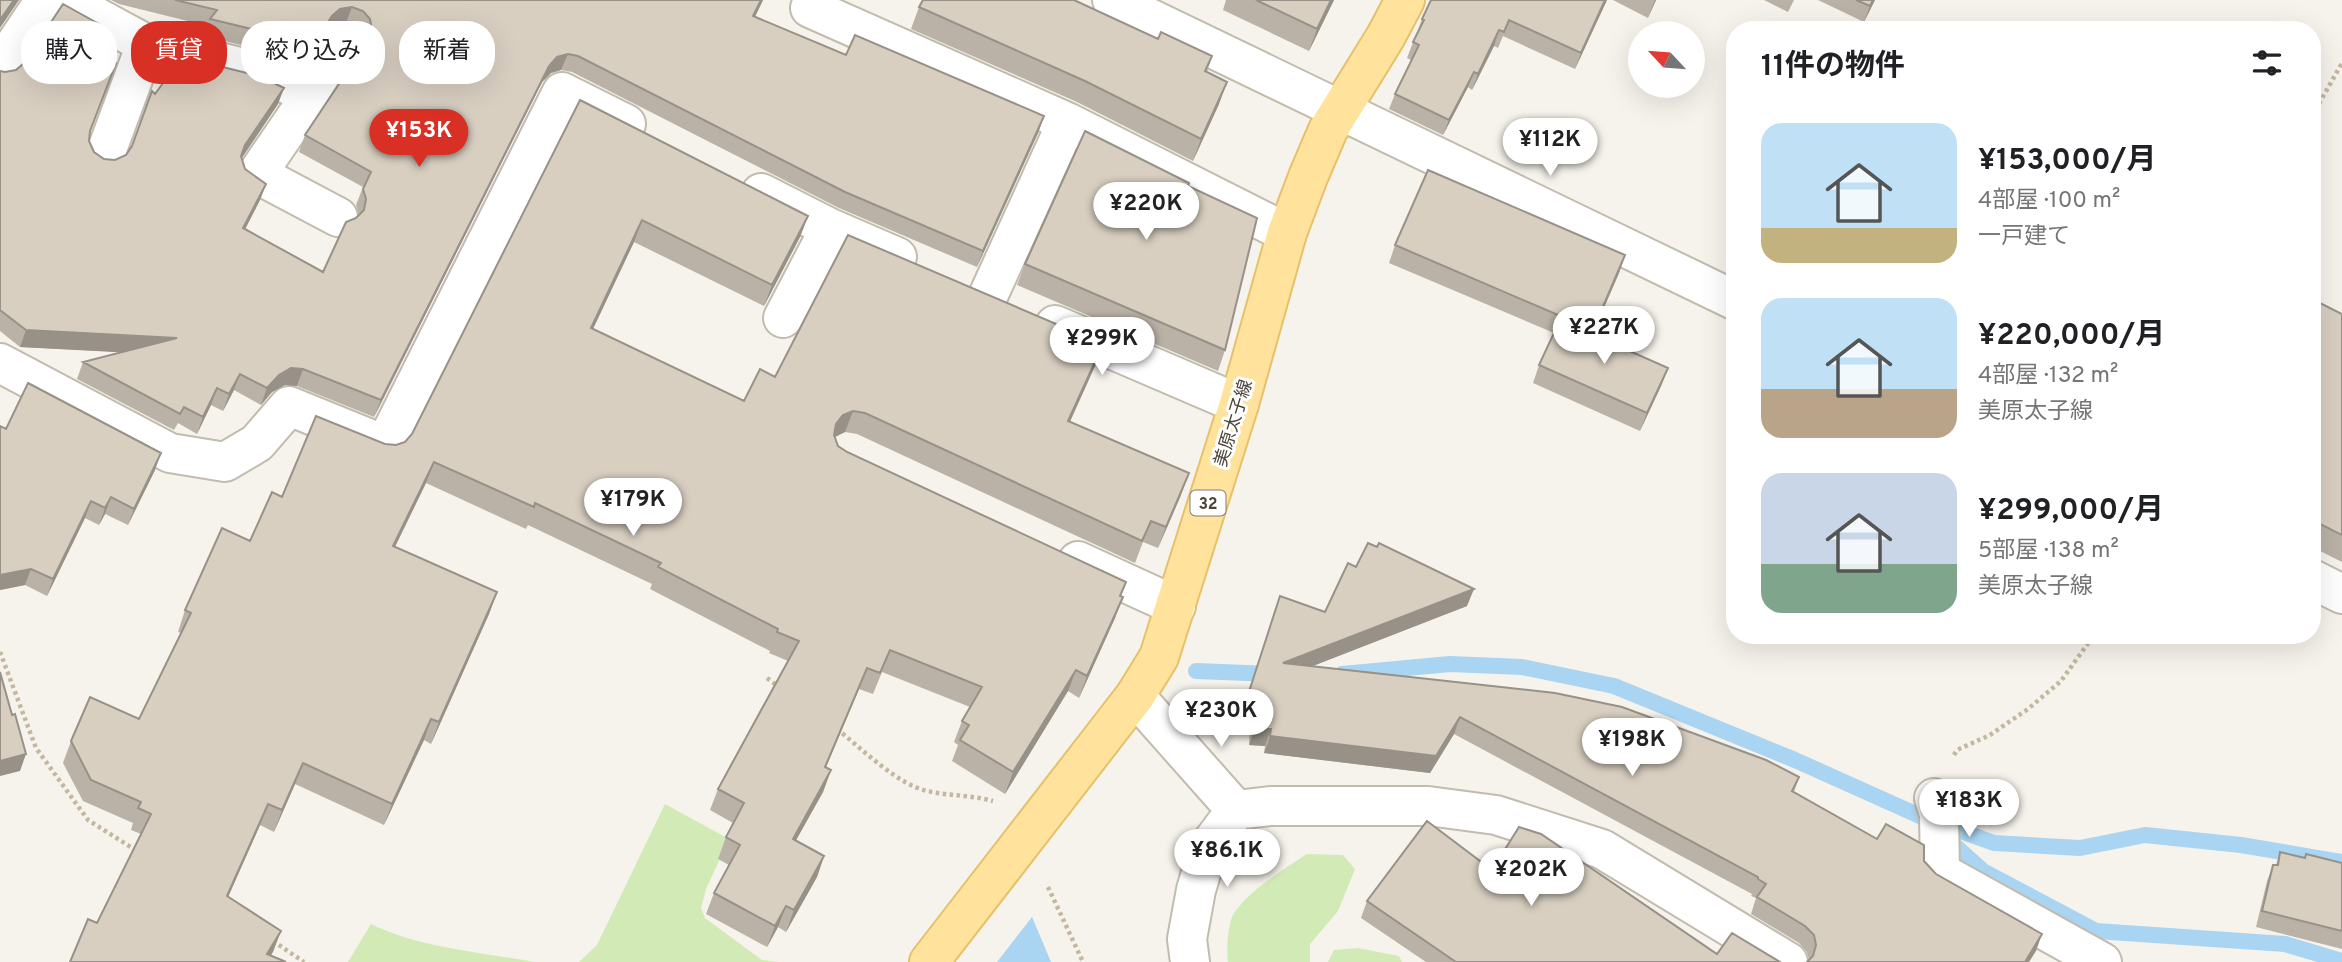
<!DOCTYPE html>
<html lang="ja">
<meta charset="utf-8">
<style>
body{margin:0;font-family:Overpass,"Noto Sans JP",sans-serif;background:#f6f6f6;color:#202124;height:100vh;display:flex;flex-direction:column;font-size:26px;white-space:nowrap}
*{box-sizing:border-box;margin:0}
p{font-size:23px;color:#757577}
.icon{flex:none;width:38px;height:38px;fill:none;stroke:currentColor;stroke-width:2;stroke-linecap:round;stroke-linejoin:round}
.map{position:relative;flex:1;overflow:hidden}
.details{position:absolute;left:1726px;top:21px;width:595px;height:623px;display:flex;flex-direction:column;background:#fff;border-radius:28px;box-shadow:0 7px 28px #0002}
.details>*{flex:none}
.guide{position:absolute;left:21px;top:21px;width:665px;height:63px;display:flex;gap:14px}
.needle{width:46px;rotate:296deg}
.fabs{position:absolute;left:1628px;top:21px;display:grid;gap:14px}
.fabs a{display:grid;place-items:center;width:77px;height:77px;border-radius:50%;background:#fff;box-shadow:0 7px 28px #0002;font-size:35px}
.price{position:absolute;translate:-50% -60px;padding:0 16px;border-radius:24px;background:#fff;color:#222;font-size:23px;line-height:46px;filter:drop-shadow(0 2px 4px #0008)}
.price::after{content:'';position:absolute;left:50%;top:42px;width:21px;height:16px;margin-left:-10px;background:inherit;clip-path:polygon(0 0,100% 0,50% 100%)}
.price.selected{background:#d93025;color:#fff}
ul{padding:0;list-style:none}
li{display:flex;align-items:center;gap:21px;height:175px;padding:0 35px}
li span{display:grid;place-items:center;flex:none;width:196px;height:140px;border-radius:21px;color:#555}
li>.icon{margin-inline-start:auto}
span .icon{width:84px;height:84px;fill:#fffc;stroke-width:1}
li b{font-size:30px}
h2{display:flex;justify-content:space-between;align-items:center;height:84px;padding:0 35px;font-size:30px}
.pill{padding:0 24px;border-radius:28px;background:#fff;box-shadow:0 7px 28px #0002;font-size:24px;line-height:63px}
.pill.selected{background:#d93025;color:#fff}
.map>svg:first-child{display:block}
</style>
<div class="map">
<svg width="2342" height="962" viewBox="0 0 2342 962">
<rect width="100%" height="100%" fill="#f6f3ec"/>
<path fill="#d2eab5" d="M665 804 729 839 706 889 701 908 705 918 762 960 778 962H579L597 945Z
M1307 854 1343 855 1355 869 1338 911 1310 944V962H1228C1226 951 1228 922 1234 913 1252 888 1281 871 1307 854Z
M371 924C420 948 480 952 534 962H348Z
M1358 948 1399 956 1402 962H1328L1334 950Z"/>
<path fill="#a9d4f2" d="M1032 917 1051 962H997Z"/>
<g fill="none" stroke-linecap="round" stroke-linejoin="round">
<path stroke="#a9d4f2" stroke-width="16" d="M1196 671 1274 674
M1342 674 1450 664 1522 667 1614 686 1795 760 1922 817 1994 843 2080 848 2145 835 2241 845 2342 862
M1945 837 1983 871 2096 931 2285 944 2342 961"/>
<defs>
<path id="minor" d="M65 0 146 44 260 72 311 95 257 174 338 217
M1112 0 1734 300
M810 8 1067 122 1287 233
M0 67 45 0
M311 95 344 45
M105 155 146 44
M761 193 830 228 897 257
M988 296 1067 122
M783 318 830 228
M1055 325 1239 404
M0 363 170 453 225 462 257 443 289 406 385 445 562 92 626 124
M1078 561 1176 606
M2312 579 2342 594
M1135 696 1236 810
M1934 798 1939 814 1940 872 2102 962
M1190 962 1187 939 1196 890 1209 846 1236 810 1270 806H1428L1496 815 1602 849 1788 962"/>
<path id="primary" d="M929 962 1135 696 1159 657 1239 404 1287 233 1308 177 1328 130 1386 36 1405 0"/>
</defs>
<use href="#minor" stroke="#c2bbae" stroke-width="42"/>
<use href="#primary" stroke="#e6c16a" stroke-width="42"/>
<path stroke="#c4b79f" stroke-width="4.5" stroke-dasharray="3.5 3.5" stroke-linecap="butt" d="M2312 116 2342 63
M0 652 36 748 88 820 137 851
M767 678 779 687
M837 729C862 749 897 784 927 791 949 796 971 795 993 801
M1954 755 1957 750 1990 735 2028 709 2061 681 2094 635
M1048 887 1083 962
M273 941 304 962"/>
<use href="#minor" stroke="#fff" stroke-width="38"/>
<use href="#primary" stroke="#ffe39c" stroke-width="38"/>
</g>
<path fill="#bab2a6" d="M111 0H763L755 17 846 55 1044 116 1038 133 977 267 839 208 572 72 561 70 551 73 542 82 374 417 297 386 285 385 272 392 261 405 234 390 223 411 211 405 197 434 178 423 174 430 77 379 83 362 122 352 20 347 0 331V71L5 72 16 70 99 24 93 40 91 44 89 141 94 152 104 159 115 160 126 155 132 146 155 94 278 104 242 158 245 169 266 184 260 200 245 229 323 272 359 215 356 205 363 187 299 152 305 135 365 45 364 36 357 27 346 23 334 26 326 33 303 67 265 51 204 36 208 26 119 4Z
M1226 0H1334L1309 51 1223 10Z
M1431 0H1607L1575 69 1503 36 1498 48 1494 46 1472 90 1468 87 1443 135 1389 109 1395 94 1411 60 1407 58 1422 19Z
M1613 0H1656L1648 18Z
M1764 0H1794L1788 12Z
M1818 0H1875L1864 22Z
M919 7 1158 39 1212 56 1207 72 1219 104 1193 161 1077 102 911 29Z
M580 100 808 216 800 237 764 306 634 242 593 329 744 401 775 377 1103 344 1095 366 1070 422 1181 495 1158 548 1143 542 1135 563 857 434 845 432 835 437 838 446 847 452 1126 582 1121 596 1115 618 1079 698 1068 691 1005 794 952 761 958 745 954 742 962 721 970 707 882 672 873 694 859 689 826 767 831 770 823 792 796 840 824 856 817 877 786 932 778 927 767 947 706 914 714 893 729 865 718 859 726 837 733 823 710 810 718 789 788 661 769 653 770 651 650 589 652 584 528 525 526 529 426 483 395 547 497 592 489 614 431 744 424 740 384 825 295 784 274 832 260 825 228 897 273 952 97 923 141 834 131 830 133 823 83 801 63 763 71 741 139 719 181 633 178 632 185 610 250 541 282 497 385 444 396 445 405 442 412 434Z
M1188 186 1225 350 1218 371 1017 285 1025 264Z
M1395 245 1625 255 1619 273 1592 334 1668 368 1661 386 1640 431 1533 383 1539 365 1554 333 1389 263Z
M2312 299 2342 314V562L2312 547Z
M0 426 6 429 155 470 128 525 105 514 99 525 85 518 47 596 25 585 0 590Z
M1356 567 1467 606 1312 666 1799 777 1794 792 1877 839 1924 861 1936 874 2036 951 1809 960 1807 952 1799 943 1751 914 1756 898 1751 896 1752 894 1454 734 1430 773 1264 753 1265 746 1249 745 1250 725 1238 724 1280 596 1325 612Z
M2280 852 2305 858 2342 863V949L2256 927 2267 881 2273 865H2276Z
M1492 870 1717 954 1780 962H1426L1361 918 1367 901Z"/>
<path fill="#979187" d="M14 0H19L0 28V20Z
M761 0H763L747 33 753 16Z
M1331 0H1334L1309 51 1317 29Z
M1605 0H1607L1575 69 1581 53Z
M1655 0H1656L1648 18Z
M1873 0H1875L1864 22 1870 6Z
M352 7 346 23 334 26 326 33 303 67 309 51 332 16 340 9Z
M99 24 93 40 81 57 87 41Z
M1499 30 1494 46 1472 90 1478 74Z
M568 54 561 70 551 73 542 82 374 417 381 400 549 66 557 57Z
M1474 72 1468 87 1443 135 1449 120Z
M1227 82 1219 104 1193 161 1201 139Z
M284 88 278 104 239 162 245 145Z
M1044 116 1038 133 977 267 983 251Z
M266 184 260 200 237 245 243 228Z
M808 216 800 237 764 306 772 285Z
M642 220 634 242 583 350 591 328Z
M1625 255 1619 273 1587 347 1593 330Z
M26 330 177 338 171 355 20 347Z
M1103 344 1095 366 1060 443 1068 421Z
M291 368 303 369 297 386 285 385 272 392 261 405 267 388 279 375Z
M1668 368 1661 386 1640 431 1647 413Z
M240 374 234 390 223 411 229 394Z
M217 388 211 405 197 434 203 417Z
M853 411 845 432 835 437 828 445 836 424 843 415Z
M161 453 155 470 128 525 134 509Z
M434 462 426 483 385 567 393 546Z
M1189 473 1181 495 1158 548 1166 527Z
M111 497 105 514 99 525 105 508Z
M91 501 85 518 47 596 53 579Z
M31 569 25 585 0 590V575Z
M1474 589 1467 606 1277 680 1283 663Z
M497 592 489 614 431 744 439 722Z
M1123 597 1115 618 1079 698 1087 676Z
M867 668 859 689 817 788 825 767Z
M1076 670 1068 691 1005 794 1013 772Z
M1244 707 1256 708 1250 725 1238 724Z
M1460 717 1454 734 1430 773 1264 753 1270 736Z
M431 719 424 740 384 825 392 804Z
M1255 729H1271L1265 746 1249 745Z
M26 754 20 771 0 776V761Z
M303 763 295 784 274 832 282 810Z
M831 770 823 792 785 860 793 839Z
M268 804 260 825 219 917 227 896Z
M824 856 817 877 786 932 794 910Z
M786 906 778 927 767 947 775 926Z
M281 931 273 952 267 962V954Z
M2042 934 2036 951 2029 962H2025Z"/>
<path fill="#d8cfc1" stroke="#979187" stroke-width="2" d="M0 0H14L0 20Z
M175 0H761L753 16 846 55 855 35 1044 116 983 251 845 192 578 56 568 54 557 57 549 66 381 400 303 369 291 368 279 375 267 388 240 374 229 394 217 388 203 417 184 407 180 414 83 362 177 338 26 330 0 310V71L5 72 16 70 24 63 63 4 99 24 87 41 116 63 90 131 89 141 94 152 104 159 115 160 126 155 132 146 152 91 155 94 182 57 259 76 284 88 245 145 241 156 245 169 266 184 243 228 323 272 346 222 356 218 364 210 366 199 363 189 371 172 305 135 368 40 372 30 370 19 363 11 352 7 340 9 332 16 309 51 272 34 210 19 217 10Z
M923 0H1074L1158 39 1161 32 1212 56 1205 71 1227 82 1201 139 1085 81 919 7Z
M1256 0H1331L1317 29Z
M1431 0H1605L1581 53 1509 20 1504 32 1499 30 1478 74 1474 72 1449 120 1395 94 1419 45 1413 42 1424 20 1422 19Z
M1856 0H1873L1870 6Z
M580 100 808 216 772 285 642 220 591 328 744 401 760 369 775 377 848 235 1103 344 1068 421 1189 473 1166 527 1151 521 1142 541 865 413 853 411 843 415 836 424 834 435 838 446 847 452 1126 582 1120 596 1123 597 1087 676 1076 670 1013 772 960 740 969 725 962 721 982 687 890 650 880 673 867 668 825 767 831 770 793 839 824 856 794 910 786 906 775 926 714 893 740 845 726 837 744 803 718 789 799 641 777 632 778 629 658 567 661 563 535 503 534 507 434 462 393 546 497 592 439 722 431 719 392 804 303 763 282 810 268 804 227 896 281 931 267 954 286 962H70L88 919 97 923 151 814 138 808 141 802 91 780 71 741 90 697 139 719 191 613 185 610 222 528 250 541 272 492 282 497 316 416 385 444 396 445 405 442 412 434Z
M1085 131 1189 183 1188 186 1257 218 1225 350 1025 264Z
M1428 170 1625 255 1593 330 1395 245Z
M2312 299 2342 314V535L2312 520Z
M1560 320 1668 368 1647 413 1539 365Z
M28 383 161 453 134 509 111 497 105 508 91 501 53 579 31 569 0 575V426L6 429Z
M1368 543 1377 547 1379 543 1474 589 1283 663 1555 693 1622 707 1766 760 1799 777 1792 791 1877 839 1886 824 1924 845V861L1936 874 2042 934 2025 962H1807L1813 956 1816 945 1814 935 1805 926 1757 897 1766 884 1758 879V877L1460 717 1436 756 1270 736 1271 729H1255L1256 708 1244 707 1280 596 1325 612 1348 563 1356 567Z
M0 672 12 715 15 714 26 754 0 761Z
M1427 821 1492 870 1519 827 1541 834 1717 954 1732 933 1780 962H1456L1367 901Z
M2280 852 2305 858 2306 854 2342 863V931L2262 911 2273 865H2278Z"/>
<g text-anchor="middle" stroke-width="6" stroke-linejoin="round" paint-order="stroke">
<rect fill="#fff" stroke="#817c74" stroke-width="2" x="1190.5" y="490.5" width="35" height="25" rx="5"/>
<g font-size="16" font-weight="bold" fill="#4b4439">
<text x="1208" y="509">32</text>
</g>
<g font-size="18" fill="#4b4439" stroke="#fff">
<text transform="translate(1233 423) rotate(-73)" y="6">美原太子線</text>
</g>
</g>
</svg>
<div class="fabs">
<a><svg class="needle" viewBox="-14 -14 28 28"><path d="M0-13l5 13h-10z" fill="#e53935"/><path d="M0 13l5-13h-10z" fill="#757577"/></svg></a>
</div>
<b class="price selected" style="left:419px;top:169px">¥153K</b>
<b class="price" style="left:1550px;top:178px">¥112K</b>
<b class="price" style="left:1146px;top:242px">¥220K</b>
<b class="price" style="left:1604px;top:366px">¥227K</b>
<b class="price" style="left:1102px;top:377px">¥299K</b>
<b class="price" style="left:633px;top:538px">¥179K</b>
<b class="price" style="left:1221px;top:749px">¥230K</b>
<b class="price" style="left:1632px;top:778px">¥198K</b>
<b class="price" style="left:1969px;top:839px">¥183K</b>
<b class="price" style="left:1227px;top:889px">¥86.1K</b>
<b class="price" style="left:1531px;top:908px">¥202K</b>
<div class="guide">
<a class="pill">購入</a>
<a class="pill selected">賃貸</a>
<a class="pill">絞り込み</a>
<a class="pill">新着</a>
</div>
<section class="details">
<h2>11件の物件<svg class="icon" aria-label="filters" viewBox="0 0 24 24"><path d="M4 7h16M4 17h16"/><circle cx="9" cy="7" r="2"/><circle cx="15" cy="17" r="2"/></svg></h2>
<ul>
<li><span style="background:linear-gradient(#bfe0f5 75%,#c2b280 0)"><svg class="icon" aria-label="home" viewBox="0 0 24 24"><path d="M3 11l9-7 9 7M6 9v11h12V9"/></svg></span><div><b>¥153,000/月</b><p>4部屋 · 100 m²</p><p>一戸建て</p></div></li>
<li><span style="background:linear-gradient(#bfe0f5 65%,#b9a48a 0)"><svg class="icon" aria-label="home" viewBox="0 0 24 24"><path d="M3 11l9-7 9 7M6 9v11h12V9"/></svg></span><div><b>¥220,000/月</b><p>4部屋 · 132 m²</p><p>美原太子線</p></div></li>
<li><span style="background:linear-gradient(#c9d6e8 65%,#7fa58c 0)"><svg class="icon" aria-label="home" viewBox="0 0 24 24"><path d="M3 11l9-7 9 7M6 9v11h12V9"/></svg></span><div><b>¥299,000/月</b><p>5部屋 · 138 m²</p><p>美原太子線</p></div></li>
</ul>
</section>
</div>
